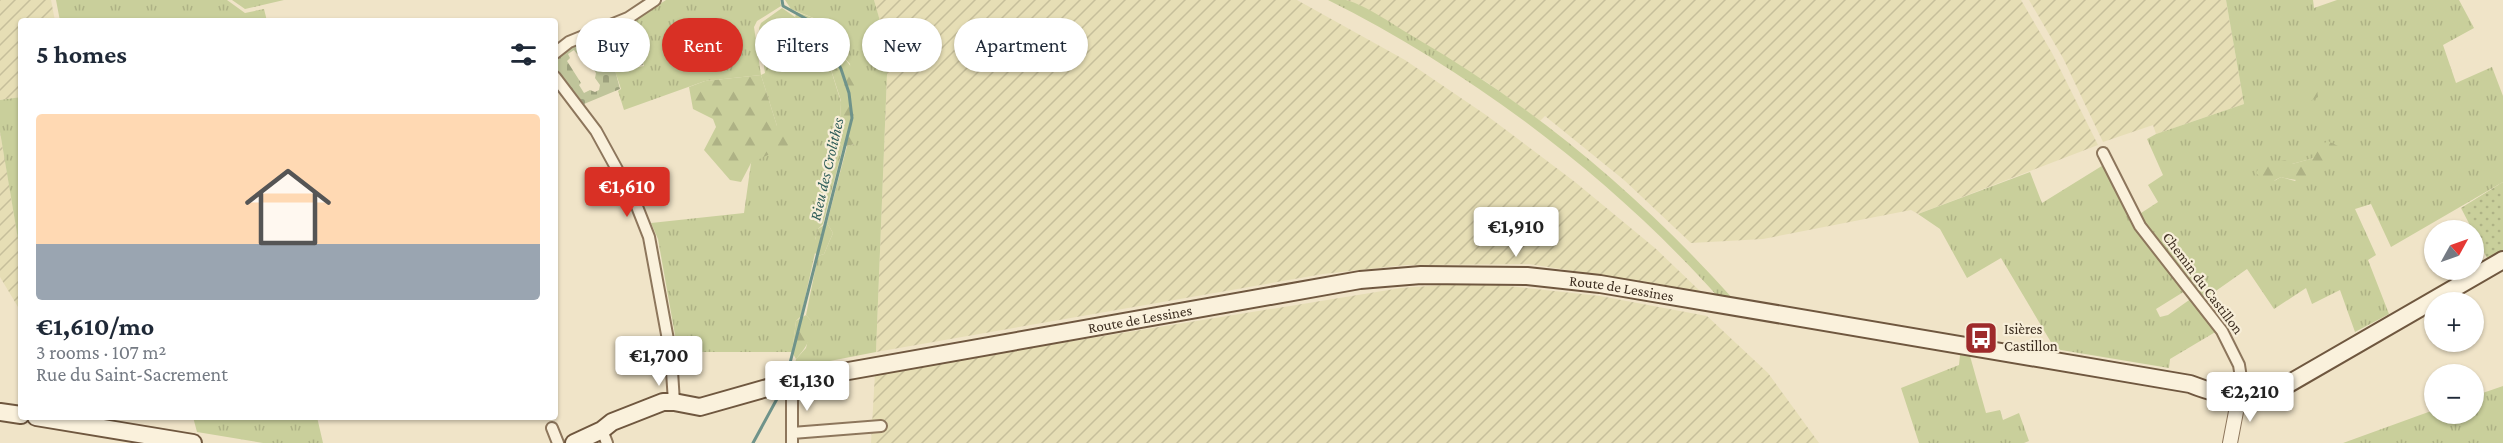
<!DOCTYPE html>
<meta charset="utf-8">
<style>
body{margin:0;font-family:"Crimson Pro",serif;background:#f6f6f7;color:#1f2937;height:100vh;display:flex;flex-direction:column;font-size:22px;white-space:nowrap}
*{box-sizing:border-box;margin:0}
p{font-size:20px;color:#747a83}
.icon{flex:none;width:33px;height:33px;fill:none;stroke:currentColor;stroke-width:2;stroke-linecap:round;stroke-linejoin:round}
.map{position:relative;flex:1;overflow:hidden}
.drawer{position:absolute;left:18px;top:18px;width:540px;height:402px;display:flex;flex-direction:column;background:#fff;border-radius:6px;box-shadow:0 2px 4px #0004}
.drawer>*{flex:none}
.hud{position:absolute;left:576px;top:18px;width:570px;height:54px;display:flex;gap:12px}
.needle{width:39px;rotate:50deg}
.fabs{position:absolute;left:2424px;top:220px;display:grid;gap:12px}
.fabs a{display:grid;place-items:center;width:60px;height:60px;border-radius:50%;background:#fff;box-shadow:0 2px 4px #0004;font-size:30px}
.price{position:absolute;translate:-50% -51px;padding:0 14px;border-radius:6px;background:#fff;color:#222;font-size:20px;line-height:39px;filter:drop-shadow(0 2px 3px #0008)}
.price::after{content:'';position:absolute;left:50%;top:36px;width:18px;height:14px;margin-left:-9px;background:inherit;clip-path:polygon(0 0,100% 0,50% 100%)}
.price.on{background:#d93025;color:#fff}
ul{padding:0;list-style:none}
li{display:grid;align-content:center;gap:12px;height:318px;padding:0 18px}
li+li{border-top:2px solid #e0e1e3}
li span{display:grid;place-items:center;height:186px;border-radius:6px;color:#555}
li>.icon{margin-inline-start:auto}
span .icon{width:108px;height:108px;fill:#fffc;stroke-width:1}
li b{font-size:26px}
h2{display:flex;justify-content:space-between;align-items:center;height:72px;padding:0 18px;font-size:26px}
.pill{padding:0 21px;border-radius:27px;background:#fff;box-shadow:0 2px 4px #0004;font-size:21px;line-height:54px}
.pill.on{background:#d93025;color:#fff}
.map>svg:first-child{display:block}
</style>
<div class="map">
<svg width="2503" height="443" viewBox="0 0 2503 443">
<defs>
<pattern id="farmland-furrows" width="10" height="10" patternUnits="userSpaceOnUse" patternTransform="scale(1.5)"><rect width="10" height="10" fill="#e6deb5"/><path d="M-1 1l2-2M0 10L10 0M9 11l2-2" fill="none" stroke="#c6bf9b"/></pattern>
<pattern id="grass-tufts" width="24" height="20" patternUnits="userSpaceOnUse" patternTransform="scale(1.5)"><rect width="24" height="20" fill="#c9cf9b"/><path d="M3 7l-1-3M5 7V3M7 7l1-3M15 17l-1-3M17 17v-4M19 17l1-3" fill="none" stroke="#aeb285"/></pattern>
<pattern id="forest-firs" width="22" height="20" patternUnits="userSpaceOnUse" patternTransform="scale(1.5)"><rect width="22" height="20" fill="#c9cf9b"/><path d="M5 1l3.5 6h-7zM16 11l3.5 6h-7z" fill="#aeb285"/></pattern>
<pattern id="cemetery-stones" width="16" height="16" patternUnits="userSpaceOnUse" patternTransform="scale(1.5)"><rect width="16" height="16" fill="#bfc49a"/><path d="M2 7V4a2 2 0 0 1 4 0v3zM10 15v-3a2 2 0 0 1 4 0v3z" fill="#9ca07d"/></pattern>
<pattern id="garden-dots" width="8" height="8" patternUnits="userSpaceOnUse" patternTransform="scale(1.5)"><rect width="8" height="8" fill="#c9cf9b"/><path d="M2 2h.1M6 6h.1" fill="none" stroke="#aeb285" stroke-width="1.8" stroke-linecap="round"/></pattern>
</defs>
<rect width="100%" height="100%" fill="#f0e4c8"/>
<path fill="url(#farmland-furrows)" d="M0 0H51L55 21H21V97L0 100Z
M874 0H1297L1405 60 1486 115 1575 182 1655 248 1700 291 1529 264 1405 265 1323 274 876 352 888 50Z
M1346 0H2021L2052 53 2098 145 1918 214 1911 210 1763 239 1691 243 1624 180 1545 116 1540 121 1488 83Z
M2029 0H2226L2244 104 2156 134 2153 125 2103 142 2063 58Z
M0 132 19 244H21V312L0 277Z
M1458 284 1498 285 1600 296 1707 316 1768 373 1819 443H871L875 373 1401 288Z"/>
<path fill="url(#grass-tufts)" fill-rule="evenodd" d="M56 0H227L245 13 264 9 267 21H60Z
M232 0H284L245 9Z
M666 0H780L781 6 757 21 754 27 761 75 765 73 759 28 761 23 782 8 795 17 800 30 820 35 841 102 839 142 843 147 823 224 818 229 815 240V253L801 316 796 321 792 352H678L658 239 651 223 744 213 751 163 777 126 761 75 705 81 624 110 618 91 621 89 615 71 644 66 632 22Z
M785 0H874L888 49 876 352 794 368 796 359 806 348 812 322 806 315 818 256 824 254 833 233 827 223 847 146 855 144 850 64 829 40 826 23 791 9Z
M1328 0C1334 0 1341 0 1346 0 1368 6 1395 26 1414 37 1535 107 1641 196 1734 300L1719 298C1611 177 1472 72 1328 0Z
M2226 0H2313L2314 8 2337 0H2459L2474 28 2443 45 2456 83 2492 67 2503 96V182L2391 247 2371 204 2355 209 2376 255 2368 260 2389 314 2355 332 2340 290 2312 304 2306 288 2274 309 2247 269 2203 300 2138 215 2158 202 2148 185 2163 175 2147 139 2156 134 2244 104ZM2314 158 2295 181 2281 177 2274 181 2292 164Z
M21 97V244L19 245 0 132V100Z
M2105 164 2135 228 2185 291 2156 309 2160 317 2168 315 2192 298 2217 331 2170 359 2169 368 2055 349 2001 258 1967 278 1940 229 1918 214 2030 172 2042 203Z
M1960 355 1970 356 1986 413 2000 410 2003 420 2019 413 2029 441 2024 443H1919L1901 388 1959 365Z
M2503 386V443H2343L2434 410V414H2474V396Z
M193 417H317L323 443H263L197 432Z"/>
<path fill="url(#forest-firs)" d="M797 12 826 23C830 44 838 48 849 64 871 93 865 112 855 144L843 147 839 142 841 101 820 35 800 30 795 17Z
M761 75 777 126 791 132V144L751 163 741 182 730 180 704 150 716 127 713 119 693 109 689 87 705 81Z
M2308 88 2317 89 2318 97 2305 104 2292 103 2290 101Z
M2328 141 2338 146 2339 155C2319 175 2311 186 2281 177 2271 183 2264 181 2256 173L2260 166 2285 160 2292 164 2314 158V149Z
M827 223 833 233 824 254 818 256 815 253V240L818 229Z
M806 315 812 322C813 337 806 348 796 359L792 352 796 321Z"/>
<path fill="url(#cemetery-stones)" fill-rule="evenodd" d="M633 29 643 65 615 70 620 89 584 104 556 68C552 47 595 37 611 31L615 36ZM574 50 577 54 582 51 596 73 595 78 600 85 599 90 595 92 590 90 584 93 579 85 581 83 567 61 570 58 568 54Z"/>
<path fill="url(#garden-dots)" d="M2503 182V251L2488 260 2461 208Z"/>
<g fill="none" stroke-linecap="round" stroke-linejoin="round">
<path stroke="#6f938a" stroke-width="3" d="M782 0 783 6 821 27 829 53 835 57 841 69 849 93 852 118 789 367
M753 443 778 397"/>
<defs>
<path id="minor" d="M555 53 569 42 628 18 655 0
M555 77 596 131 636 204 649 237 671 356 674 402
M2103 153 2140 226 2222 331 2239 365 2241 378 2239 396
M552 428 558 443
M602 430 607 443
M792 433 881 426
M792 443V381"/>
<path id="tertiary" d="M2230 443 2239 396"/>
<g id="secondary">
<path d="M0 412 21 415"/>
<path d="M36 417 193 443"/>
<path id="s1" d="M574 443 602 430 612 422 663 402H674L700 407 792 381 1360 280 1421 275 1527 276 1600 284 2190 384C2215 394 2245 401 2271 394L2503 260"/>
</g>
</defs>
<use href="#minor" stroke="#8d765c" stroke-width="14"/>
<use href="#tertiary" stroke="#8d765c" stroke-width="16"/>
<use href="#secondary" stroke="#6f573f" stroke-width="20"/>
<use href="#minor" stroke="#faf1dc" stroke-width="10"/>
<use href="#tertiary" stroke="#faf1dc" stroke-width="14"/>
<use href="#secondary" stroke="#faf1dc" stroke-width="16"/>
</g>
<defs>
<symbol id="bus-square" viewBox="-11 -11 22 22"><rect x="-9" y="-9" width="18" height="18" rx="4" fill="#9e2a2b" stroke="#f7eed8"/><path d="M-5-6H5V4H4V6H2V4H-2V6H-4V4H-5ZM-3.5-4V0h7V-4ZM-3.5 1.2v1.5H-2V1.2ZM2 1.2v1.5H3.5V1.2Z" fill="#fff"/></symbol>
</defs>
<g fill-rule="evenodd">
<use href="#bus-square" x="1962" y="319" width="38" height="38"/>
</g>
<g text-anchor="middle" stroke-width="4.5" stroke-linejoin="round" paint-order="stroke">
<g font-size="15" fill="#3d2e20" stroke="#f7eed8">
<text transform="translate(2203 283) rotate(53)" y="5">Chemin du Castillon</text>
<text dy="5" stroke="none"><textPath href="#s1" startOffset="1071">Route de Lessines</textPath></text>
<text dy="5" stroke="none"><textPath href="#s1" startOffset="585">Route de Lessines</textPath></text>
</g>
<g font-size="15" fill="#3d2e20" stroke="#f7eed8" text-anchor="start">
<text x="2004" y="334">Isières<tspan x="2004" dy="17">Castillon</tspan></text>
</g>
<g font-size="16" font-style="italic" fill="#2f5d5a" stroke="#f7eed8">
<text transform="translate(826 169) rotate(-77)" y="6">Rieu des Crolithes</text>
</g>
</g>
</svg>
<div class="fabs">
<a><svg class="needle" viewBox="-14 -14 28 28"><path d="M0-13l5 13h-10z" fill="#e53935"/><path d="M0 13l5-13h-10z" fill="#747a83"/></svg></a>
<a>+</a>
<a>−</a>
</div>
<b class="price on" style="left:627px;top:218px">€1,610</b>
<b class="price" style="left:1516px;top:258px">€1,910</b>
<b class="price" style="left:659px;top:387px">€1,700</b>
<b class="price" style="left:807px;top:412px">€1,130</b>
<b class="price" style="left:2250px;top:423px">€2,210</b>
<div class="hud">
<a class="pill">Buy</a>
<a class="pill on">Rent</a>
<a class="pill">Filters</a>
<a class="pill">New</a>
<a class="pill">Apartment</a>
</div>
<section class="drawer">
<h2>5 homes<svg class="icon" aria-label="filters" viewBox="0 0 24 24"><path d="M4 7h16M4 17h16"/><circle cx="9" cy="7" r="2"/><circle cx="15" cy="17" r="2"/></svg></h2>
<ul>
<li><span style="background:linear-gradient(#ffd9b3 70%,#9aa5b1 0)"><svg class="icon" aria-label="home" viewBox="0 0 24 24"><path d="M3 11l9-7 9 7M6 9v11h12V9"/></svg></span><div><b>€1,610/mo</b><p>3 rooms · 107 m²</p><p>Rue du Saint-Sacrement</p></div></li>
</ul>
</section>
</div>
